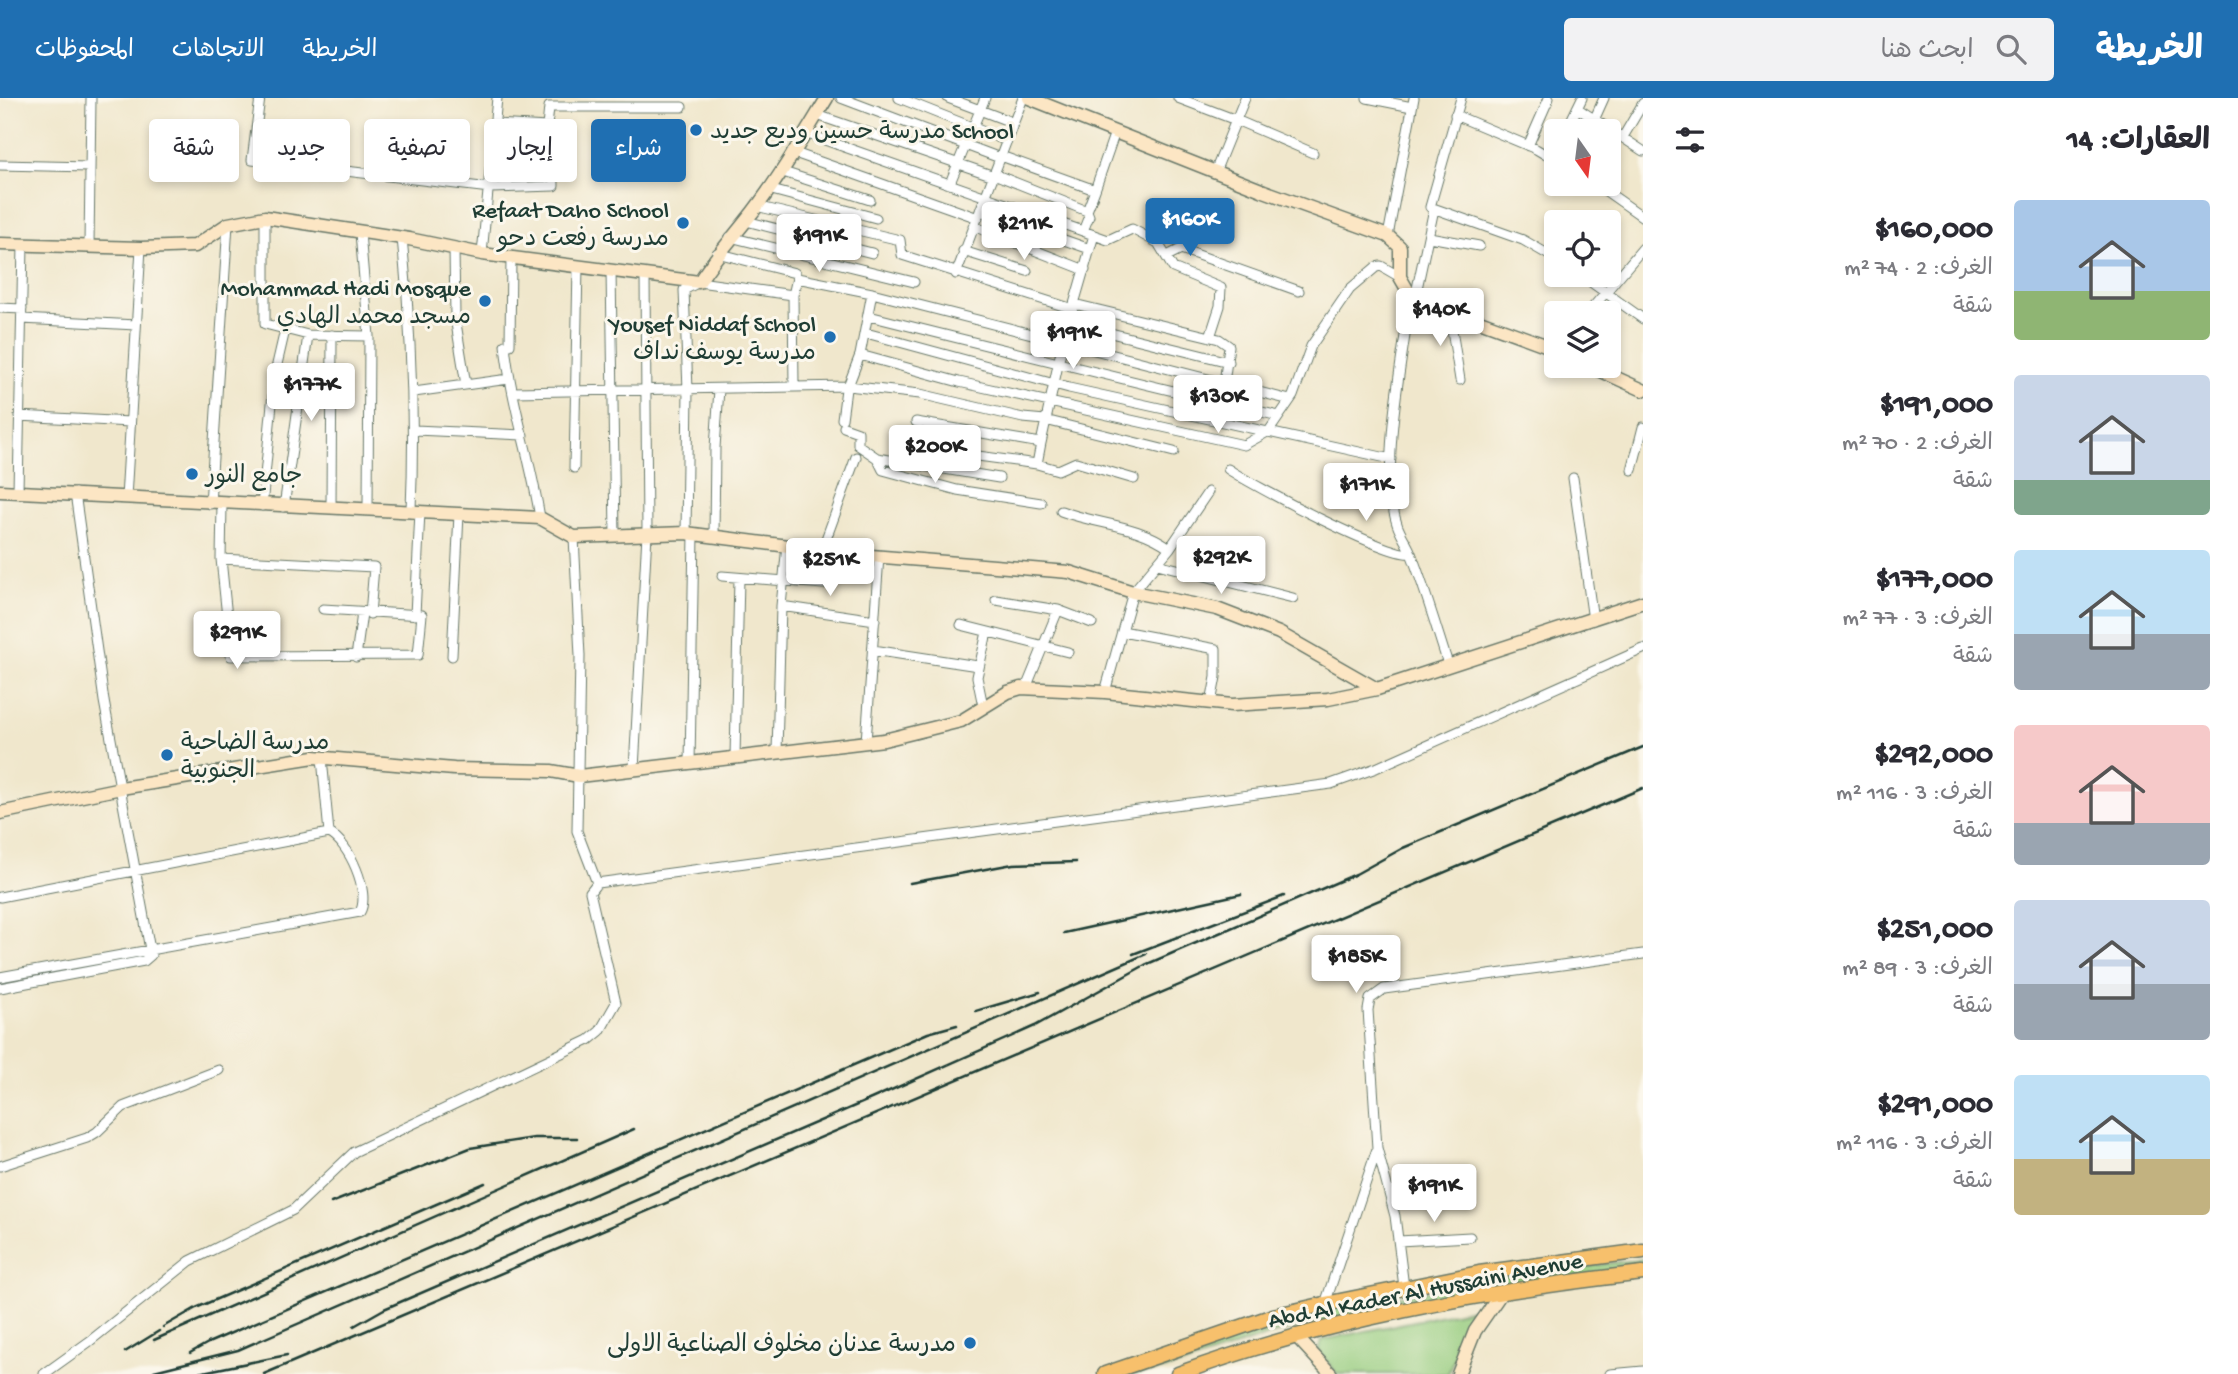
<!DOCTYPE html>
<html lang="ar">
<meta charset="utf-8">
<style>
body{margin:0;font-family:"Gochi Hand","Playpen Sans Arabic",sans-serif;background:#f2f2f3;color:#2b2b33;direction:rtl;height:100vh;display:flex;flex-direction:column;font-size:26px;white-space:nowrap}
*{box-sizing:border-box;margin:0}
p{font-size:23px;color:#7c7c81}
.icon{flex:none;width:38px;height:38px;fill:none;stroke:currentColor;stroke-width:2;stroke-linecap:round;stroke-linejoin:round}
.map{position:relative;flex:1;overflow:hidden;direction:ltr}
.drawer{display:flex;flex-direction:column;background:#fff;width:595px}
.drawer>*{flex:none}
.top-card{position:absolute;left:21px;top:21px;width:665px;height:63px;direction:rtl;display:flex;gap:14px}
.needle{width:46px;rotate:166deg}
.fabs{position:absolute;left:1544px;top:21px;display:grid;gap:14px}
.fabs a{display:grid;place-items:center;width:77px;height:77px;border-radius:7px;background:#fff;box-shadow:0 4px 10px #0003;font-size:35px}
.price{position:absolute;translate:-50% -60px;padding:0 16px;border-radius:7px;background:#fff;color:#222;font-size:23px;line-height:46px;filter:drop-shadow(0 2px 4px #0008)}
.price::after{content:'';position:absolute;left:50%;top:42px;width:21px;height:16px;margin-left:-10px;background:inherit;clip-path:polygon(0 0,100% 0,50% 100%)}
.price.selected{background:#1f6fb2;color:#fff}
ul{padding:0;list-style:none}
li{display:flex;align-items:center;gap:21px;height:175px;padding:0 28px}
li span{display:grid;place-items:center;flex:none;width:196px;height:140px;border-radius:7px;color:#555}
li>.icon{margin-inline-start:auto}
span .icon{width:84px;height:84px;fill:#fffc;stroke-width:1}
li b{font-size:30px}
h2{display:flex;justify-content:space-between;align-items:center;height:84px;padding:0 28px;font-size:30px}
.chip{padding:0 24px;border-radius:7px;background:#fff;box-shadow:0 4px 10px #0003;font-size:24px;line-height:63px}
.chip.selected{background:#1f6fb2;color:#fff}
header{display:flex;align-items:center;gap:42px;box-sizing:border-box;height:98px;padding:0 35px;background:#1f6fb2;color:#fff}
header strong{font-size:33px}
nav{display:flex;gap:38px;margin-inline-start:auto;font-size:24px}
.search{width:490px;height:63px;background:#f2f2f3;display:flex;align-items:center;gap:18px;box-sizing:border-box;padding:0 24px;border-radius:7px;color:#7c7c81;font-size:26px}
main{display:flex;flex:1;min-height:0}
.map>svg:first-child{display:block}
</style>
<header>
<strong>الخريطة</strong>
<div class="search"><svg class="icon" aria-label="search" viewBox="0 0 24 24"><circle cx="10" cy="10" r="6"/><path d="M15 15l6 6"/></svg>ابحث هنا</div>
<nav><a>الخريطة</a><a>الاتجاهات</a><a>المحفوظات</a></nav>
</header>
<main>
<section class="drawer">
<h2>العقارات: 14<svg class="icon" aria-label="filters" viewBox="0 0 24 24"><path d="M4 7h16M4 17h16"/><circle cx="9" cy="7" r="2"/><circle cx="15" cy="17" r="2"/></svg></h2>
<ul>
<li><span style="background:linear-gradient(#a9c7e8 65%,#8fb573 0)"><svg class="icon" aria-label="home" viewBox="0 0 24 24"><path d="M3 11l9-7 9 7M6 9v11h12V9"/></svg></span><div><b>$160,000</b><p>الغرف: 2 · 74 m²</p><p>شقة</p></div></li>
<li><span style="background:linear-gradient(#c9d6e8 75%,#7fa58c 0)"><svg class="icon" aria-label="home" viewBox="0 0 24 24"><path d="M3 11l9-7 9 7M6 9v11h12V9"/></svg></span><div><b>$191,000</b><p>الغرف: 2 · 70 m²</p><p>شقة</p></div></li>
<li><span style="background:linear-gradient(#bfe0f5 60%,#9aa5b1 0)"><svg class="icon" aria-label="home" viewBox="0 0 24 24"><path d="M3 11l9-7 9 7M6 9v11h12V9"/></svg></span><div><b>$177,000</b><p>الغرف: 3 · 77 m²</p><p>شقة</p></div></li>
<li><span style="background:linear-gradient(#f6c9c9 70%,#9aa5b1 0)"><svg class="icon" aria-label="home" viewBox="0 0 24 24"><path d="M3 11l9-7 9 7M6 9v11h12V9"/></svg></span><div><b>$292,000</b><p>الغرف: 3 · 116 m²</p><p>شقة</p></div></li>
<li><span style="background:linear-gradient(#c9d6e8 60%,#9aa5b1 0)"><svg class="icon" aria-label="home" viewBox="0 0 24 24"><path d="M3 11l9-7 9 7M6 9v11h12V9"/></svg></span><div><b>$251,000</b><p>الغرف: 3 · 89 m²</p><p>شقة</p></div></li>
<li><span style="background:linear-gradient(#bfe0f5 60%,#c2b280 0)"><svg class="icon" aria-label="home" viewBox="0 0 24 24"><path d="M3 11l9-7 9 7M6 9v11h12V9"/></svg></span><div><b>$291,000</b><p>الغرف: 3 · 116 m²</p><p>شقة</p></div></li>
</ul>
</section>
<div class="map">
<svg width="1643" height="1276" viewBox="0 0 1643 1276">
<rect width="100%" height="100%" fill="#fbf7ec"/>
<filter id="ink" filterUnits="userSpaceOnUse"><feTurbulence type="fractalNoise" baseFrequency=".0143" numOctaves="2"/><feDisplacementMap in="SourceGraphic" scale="14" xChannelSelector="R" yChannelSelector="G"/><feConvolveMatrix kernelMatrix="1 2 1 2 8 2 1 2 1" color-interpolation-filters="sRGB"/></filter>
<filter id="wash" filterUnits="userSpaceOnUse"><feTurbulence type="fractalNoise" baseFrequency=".00686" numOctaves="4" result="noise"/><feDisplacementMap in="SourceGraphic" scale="28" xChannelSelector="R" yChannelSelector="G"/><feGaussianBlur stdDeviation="1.57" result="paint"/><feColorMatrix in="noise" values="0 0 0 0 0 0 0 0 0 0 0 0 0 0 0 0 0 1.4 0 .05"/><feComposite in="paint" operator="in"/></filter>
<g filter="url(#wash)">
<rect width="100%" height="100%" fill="#f0e7cc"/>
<path fill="#96cc7e" stroke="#5a8459" stroke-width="2" d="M1643 1161V1170C1524 1188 1405 1204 1288 1232 1233 1245 1181 1276 1125 1276L1275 1223 1481 1182Z
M1478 1210 1463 1234 1448 1276H1337L1318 1252 1322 1242Z"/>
</g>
<g filter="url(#ink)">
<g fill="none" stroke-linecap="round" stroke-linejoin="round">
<defs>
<path id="street" d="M260 0 252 62 490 90 554 88 553 37 547 29 495 26
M841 0 1000 60
M899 0 1007 43
M948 0 1014 25
M1178 0 1236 22 1215 74
M1245 0 1236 22 1313 55
M1367 0 1412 9
M1461 0 1430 109 1523 142 1556 161
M1577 10 1643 53
M817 17 994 78
M1455 17 1536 51 1556 63
M1595 20 1604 0
M547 29 549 9H682
M1566 33 1582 0
M805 35 1094 137 1108 142 1132 131 1158 145 1173 170 1221 190 1220 208 1210 239
M1623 39 1643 5
M1528 48 1549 0
M792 54 978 120
M1001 58 1095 92 1087 113
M0 67 90 69
M780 73 870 102
M994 76 1087 113 1089 118 1083 133
M950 85 985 0
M1596 86 1643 119
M768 91 876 120
M1095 92 1115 34
M756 108 900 142 902 157 1073 211
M981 113 1090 151
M265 119V226L308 237 369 238
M746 123 872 155
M973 128 1085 172
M360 135 369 238 368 410
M1388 138 1414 0
M730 139 914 184
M1429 139 1479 148
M402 140C411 231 415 320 411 412
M89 147 91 0
M454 150 455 219 466 287
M963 153 1027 173
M717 155 795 175 797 180
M482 156 497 0
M1167 158 1181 151 1299 193
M511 159 510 247H505C511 305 531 361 540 420
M611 172 615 437
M956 176 1023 0
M1581 177 1643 221
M872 195 1063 244 1094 137
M1411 198C1403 257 1379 371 1397 426 1400 436 1407 445 1411 455 1425 491 1436 529 1448 566
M1415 200 1434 111
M1074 206 1219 241 1229 248 1224 285
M0 210 22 211
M1449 213 1460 282
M1589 214 1643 150
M869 218C1005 252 1142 286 1279 318
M22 221 136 227
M1070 225 1229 264
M866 235 1069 290 1391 361
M860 257 959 284 1244 347 1269 333 1293 298 1311 248 1350 191 1376 169 1381 168 1400 179
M794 288 793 197 797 180 872 195 860 257 848 288 920 296 1023 320 1045 322 1174 354
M414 294 509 281
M514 294 848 288
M19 318 130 324
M842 321 846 291
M916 324 1041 345 1063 244 1290 302
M844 329 858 334V347L877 360 883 372 957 392 1041 405
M415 332 523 337
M978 358 1037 366 1058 372 1076 364 1134 381
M877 360 999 380
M1037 366 1041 345
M574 370 578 168
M1228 371C1250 386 1393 462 1411 455
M1632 372 1643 329
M1573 380 1593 522
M18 393 23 147
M126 400 141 150
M210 406 228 126
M222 406 221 461 231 558 418 557 422 517 323 511
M262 408 275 275 285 232
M284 409 308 237
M331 409 332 237
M1061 413C1098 427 1137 426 1170 450
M686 435 688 292 684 192 699 184 793 197
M714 439 715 350 719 291
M822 452 856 359
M221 461 374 469 370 516
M1157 466 1293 500
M722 478 823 486
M996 502 1058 512 1092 525
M781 508 875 522
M415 517 420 413
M961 527 1068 554
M1122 533 1216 551V579L1211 605
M873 552 978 568
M452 558 459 416
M356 559 362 515
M1026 590 1058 512
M1105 594 1133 494 1170 450 1208 394
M983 608 977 579 987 534
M866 644 879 458
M777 654 781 508 787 447
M735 659 739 480
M690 665 694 436
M634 671 647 436 645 177
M597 785 1331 686 1376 670 1643 551
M0 799 329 735
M0 879 360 814C371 795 349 744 329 735L322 660
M0 890 144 863 151 857 104 603 75 395
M0 1068 87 1040 97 1034 123 1009 219 972
M1399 1143 1470 1139
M1404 1189 1395 1118 1377 1050 1368 912 1370 901 1384 891 1643 856
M1325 1206 1377 1051
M44 1276 90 1243 190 1163 293 1112 354 1054 589 942 600 933 616 905 590 794 597 785 577 733 580 558 574 439
M1610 1276 1643 1273"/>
<path id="secondary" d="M1029 0 1264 93 1388 138 1400 149V179L1411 198 1556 251
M0 146 141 150 195 148 228 126 265 119 409 141 482 156 699 184C713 162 729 144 745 124 776 86 802 41 827 0
M1590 268 1643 292
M0 393 540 420 574 439 686 435 859 457 1069 474 1133 494 1217 511 1279 535 1377 591
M0 715 121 690 314 659 454 671 551 673 579 678 884 642 961 623 1008 594 1021 590 1105 594 1232 607 1328 601 1377 591 1643 504
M1295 1237 1331 1276
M1458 1276 1475 1233 1502 1194"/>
<path id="primary" d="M1105 1276 1273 1218 1325 1206 1479 1175 1643 1153
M1178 1276C1327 1221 1485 1193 1643 1175"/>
</defs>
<use href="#street" stroke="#687869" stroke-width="11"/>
<use href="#secondary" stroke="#687869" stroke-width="15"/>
<use href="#primary" stroke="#687869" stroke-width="17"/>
<use href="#street" stroke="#fff" stroke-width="9"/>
<use href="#secondary" stroke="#fce6c4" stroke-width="12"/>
<use href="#primary" stroke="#f7c06c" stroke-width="14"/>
<path stroke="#1f3d34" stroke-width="2.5" d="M910 785 1013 766 1076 764
M1064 835 1241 796
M1133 856 1284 798
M976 913 1040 894
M331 1105 470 1050 534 1040H577
M354 1228 384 1211 871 1001 1035 928 1145 867 1356 776 1403 750 1643 649
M163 1229 196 1210 485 1085
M154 1242 634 1031
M125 1254 159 1233
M190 1255 208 1245 928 935 957 927
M154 1273 238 1252 1146 856
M193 1276 287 1257
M264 1276 1643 690"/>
</g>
</g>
<g fill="#1f6fb2" stroke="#fbf7ec" stroke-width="2.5">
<circle cx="696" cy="32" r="7"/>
<circle cx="683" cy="125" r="7"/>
<circle cx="485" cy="203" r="7"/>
<circle cx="830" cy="239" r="7"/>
<circle cx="192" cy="376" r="7"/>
<circle cx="167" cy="657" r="7"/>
<circle cx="970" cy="1245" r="7"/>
</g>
<g text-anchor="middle" stroke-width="6" stroke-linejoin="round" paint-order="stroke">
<g font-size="24" fill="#1f3d34" stroke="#fbf7ec" text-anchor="end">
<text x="710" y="40" text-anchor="start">مدرسة حسين وديع جديد School</text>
<text x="669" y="119">Refaat Daho School<tspan x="669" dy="28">مدرسة رفعت دحو</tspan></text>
<text x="471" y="197">Mohammad Hadi Mosque<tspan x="471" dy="28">مسجد محمد الهادي</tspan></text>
<text x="816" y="233">Yousef Niddaf School<tspan x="816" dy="28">مدرسة يوسف نداف</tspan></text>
<text x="206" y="384" text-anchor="start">جامع النور</text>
<text x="181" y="651" text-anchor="start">مدرسة الضاحية<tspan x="181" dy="28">الجنوبية</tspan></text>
<text x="956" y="1253">مدرسة عدنان مخلوف الصناعية الاولى</text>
</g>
<g font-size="24" fill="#1f3d34" stroke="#fbf7ec">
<text transform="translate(1425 1191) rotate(-11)" y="8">Abd Al Kader Al Hussaini Avenue</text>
</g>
</g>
</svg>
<div class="fabs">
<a><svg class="needle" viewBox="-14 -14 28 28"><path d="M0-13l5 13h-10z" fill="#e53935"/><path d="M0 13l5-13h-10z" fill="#7c7c81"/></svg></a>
<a><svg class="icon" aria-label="locate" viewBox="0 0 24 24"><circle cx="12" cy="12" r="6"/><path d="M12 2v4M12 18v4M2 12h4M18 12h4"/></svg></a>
<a><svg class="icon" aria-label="layers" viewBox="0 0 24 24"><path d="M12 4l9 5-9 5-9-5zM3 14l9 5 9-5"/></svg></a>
</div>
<b class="price selected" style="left:1190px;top:160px">$160K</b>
<b class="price" style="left:1024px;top:164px">$211K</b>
<b class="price" style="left:819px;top:176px">$191K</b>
<b class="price" style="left:1440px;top:250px">$140K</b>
<b class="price" style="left:1073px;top:273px">$191K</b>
<b class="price" style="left:311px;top:325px">$177K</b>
<b class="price" style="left:1218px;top:337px">$130K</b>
<b class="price" style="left:935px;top:387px">$200K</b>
<b class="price" style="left:1366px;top:425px">$171K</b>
<b class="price" style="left:1221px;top:498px">$292K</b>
<b class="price" style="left:830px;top:500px">$251K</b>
<b class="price" style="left:237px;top:573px">$291K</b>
<b class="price" style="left:1356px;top:897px">$185K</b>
<b class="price" style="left:1434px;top:1126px">$191K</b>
<div class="top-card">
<a class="chip selected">شراء</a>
<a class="chip">إيجار</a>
<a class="chip">تصفية</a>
<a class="chip">جديد</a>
<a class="chip">شقة</a>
</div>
</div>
</main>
